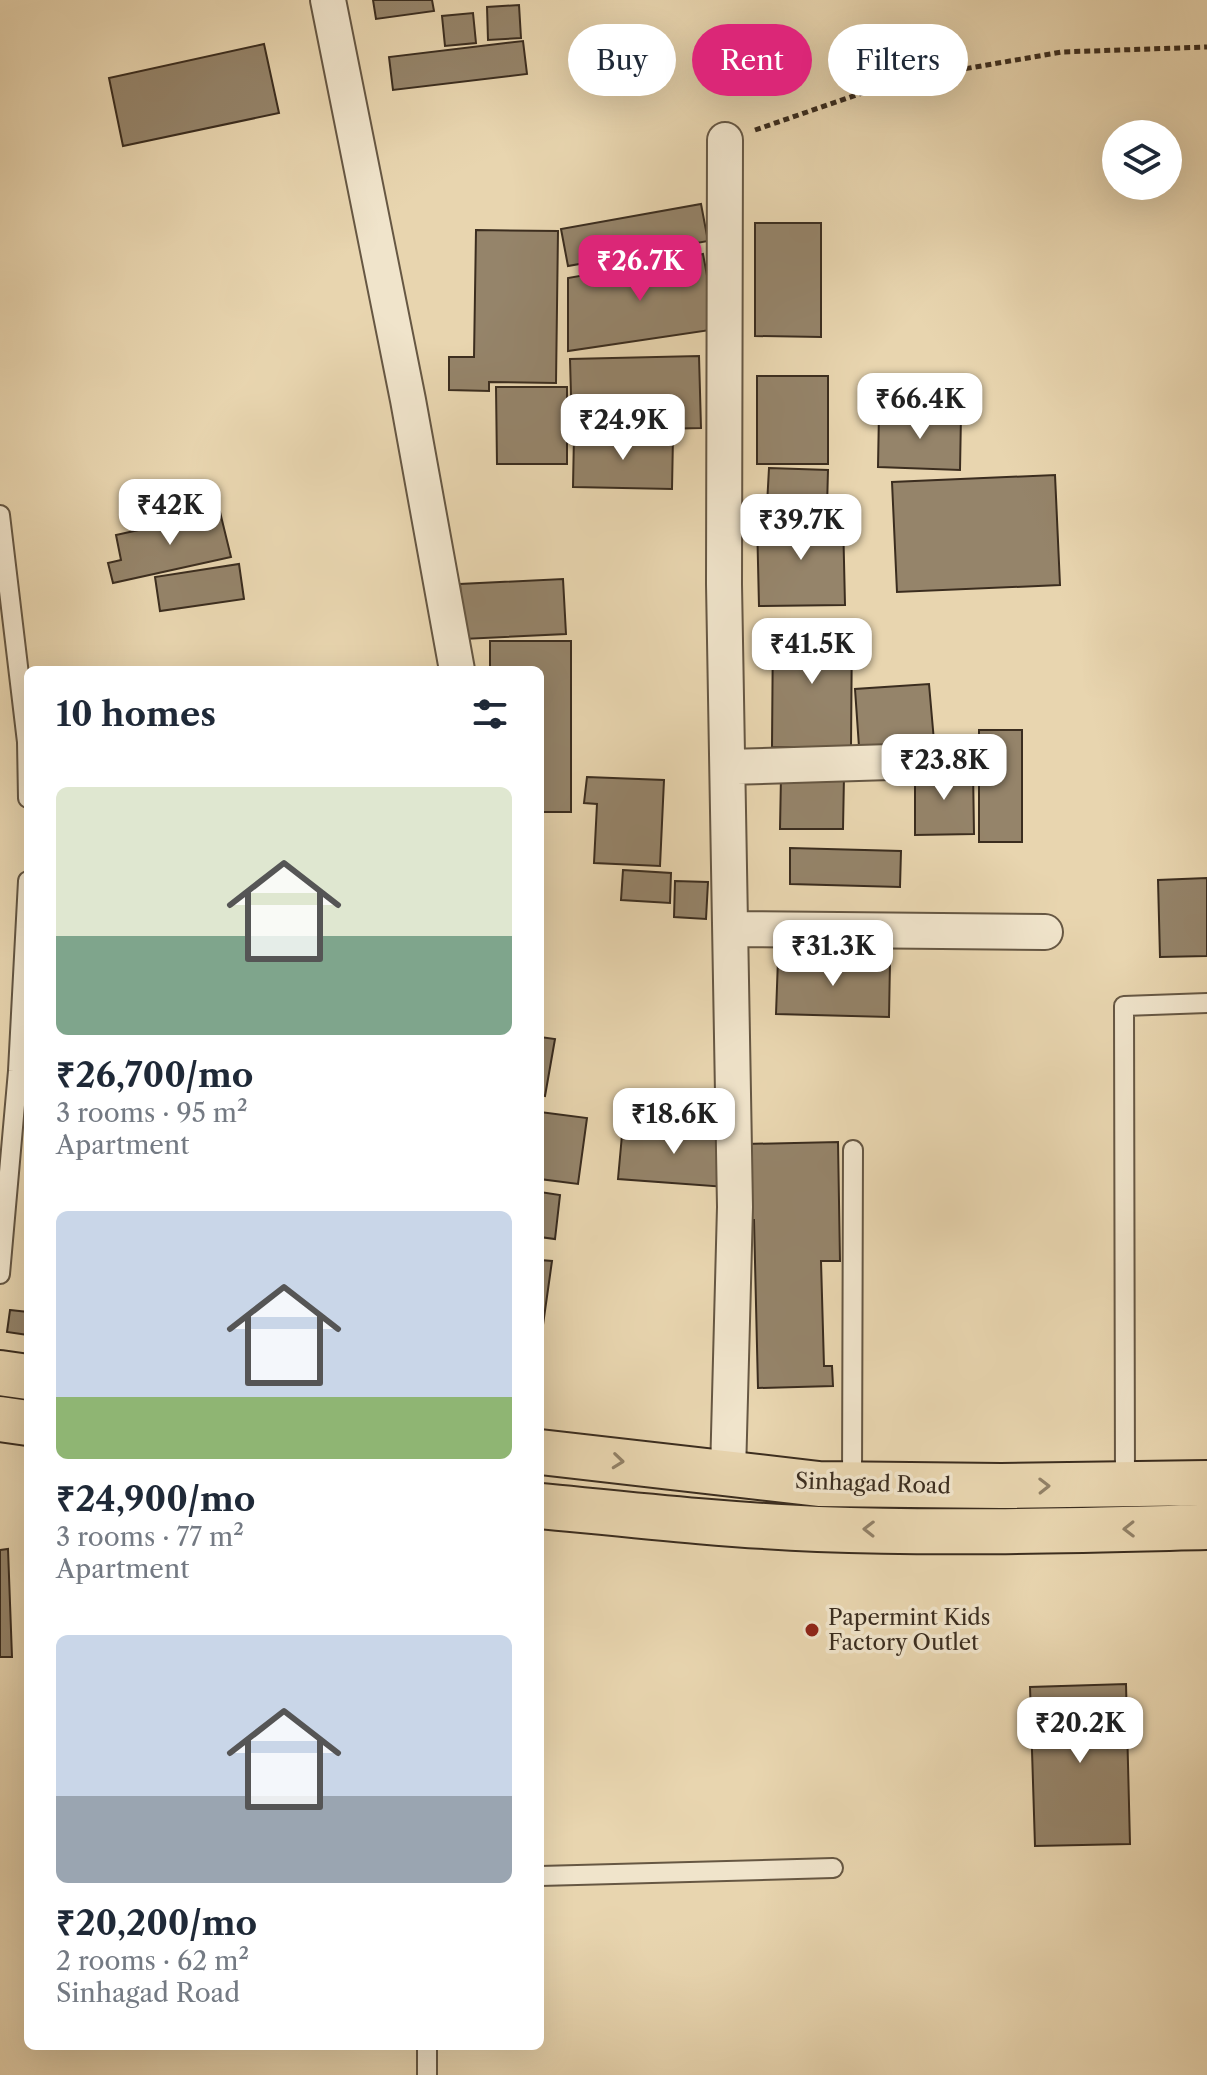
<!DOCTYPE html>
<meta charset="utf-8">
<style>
body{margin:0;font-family:"Libre Caslon Text",serif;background:#f6f6f7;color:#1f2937;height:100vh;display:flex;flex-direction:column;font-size:30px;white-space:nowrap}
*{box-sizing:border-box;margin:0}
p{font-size:26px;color:#747a83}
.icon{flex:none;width:44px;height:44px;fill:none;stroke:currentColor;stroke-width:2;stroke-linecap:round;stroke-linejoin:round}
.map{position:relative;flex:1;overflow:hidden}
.details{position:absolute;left:24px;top:666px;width:520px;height:1384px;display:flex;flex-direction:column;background:#fff;border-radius:12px;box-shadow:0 8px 32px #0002}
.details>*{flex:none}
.top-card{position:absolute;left:568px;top:24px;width:518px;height:72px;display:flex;gap:16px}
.buttons{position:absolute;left:1102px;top:120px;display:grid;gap:16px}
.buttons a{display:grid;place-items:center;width:80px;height:80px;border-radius:50%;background:#fff;box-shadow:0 8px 32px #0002;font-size:40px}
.price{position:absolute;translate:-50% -68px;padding:0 18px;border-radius:16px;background:#fff;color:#222;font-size:26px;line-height:52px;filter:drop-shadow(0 2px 4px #0008)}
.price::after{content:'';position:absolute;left:50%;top:48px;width:24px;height:18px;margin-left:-12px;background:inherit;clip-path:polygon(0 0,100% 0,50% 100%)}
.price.active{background:#db2777;color:#fff}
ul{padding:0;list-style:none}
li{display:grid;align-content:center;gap:16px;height:424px;padding:0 32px}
li span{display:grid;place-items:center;height:248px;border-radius:12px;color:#555}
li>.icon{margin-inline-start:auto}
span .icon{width:144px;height:144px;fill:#fffc;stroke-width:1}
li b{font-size:34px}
h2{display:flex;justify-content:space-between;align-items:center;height:96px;padding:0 32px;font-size:34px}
.tag{padding:0 28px;border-radius:36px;background:#fff;box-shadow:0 8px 32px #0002;font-size:28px;line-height:72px}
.tag.active{background:#db2777;color:#fff}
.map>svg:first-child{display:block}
</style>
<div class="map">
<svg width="1207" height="2075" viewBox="0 0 1207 2075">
<rect width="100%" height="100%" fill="#e8d5af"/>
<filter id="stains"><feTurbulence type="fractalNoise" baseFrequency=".0025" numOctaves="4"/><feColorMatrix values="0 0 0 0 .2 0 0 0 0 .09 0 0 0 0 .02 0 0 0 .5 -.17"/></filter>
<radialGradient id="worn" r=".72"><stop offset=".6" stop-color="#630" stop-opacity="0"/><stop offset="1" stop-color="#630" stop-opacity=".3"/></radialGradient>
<path fill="#95846a" stroke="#3b2d1f" stroke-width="2" d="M373 0H432L434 11 376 19Z
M519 5 521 38 488 40 487 7Z
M473 13 476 43 445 46 442 16Z
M523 41 527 74 393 90 389 57Z
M264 44 279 113 123 146 109 78Z
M701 204 708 241 568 266 561 229Z
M755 223H821V337L755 336Z
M476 230 558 231 556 383 489 382V391L449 390V357H474Z
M703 254 717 329 568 351V278Z
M699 356 701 428 572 431 570 359Z
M757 376H828V464H757Z
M496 387H567V464H497Z
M879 412 961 415 960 470 878 467Z
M574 435 673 437 672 489 573 487Z
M769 468 828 470 827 508 767 505Z
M1055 475 1060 585 897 592 892 482Z
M220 512 231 557 113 583 108 563 121 560 116 535Z
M843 518 845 605 759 606 757 520Z
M239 564 244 599 160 611 155 577Z
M563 579 566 634 463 639 460 584Z
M773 623 852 624 851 748 772 747Z
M490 641H571V812H540V670H490Z
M929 684 934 741 859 747 855 689Z
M979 730H1022V842H979Z
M973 769 974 834 915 835V770Z
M781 776H844L843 829H780Z
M587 777 664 780 660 866 594 863 597 804 584 803Z
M790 848 901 851 900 887 790 884Z
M623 870 671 873 670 903 621 900Z
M1207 878V956L1160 957 1158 880Z
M675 881 708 882 706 919 674 917Z
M778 959 890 962 889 1017 776 1014Z
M540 1037 555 1039 545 1096 540 1095Z
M540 1112 587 1118 578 1184 540 1179Z
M623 1124 730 1132 726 1187 618 1179Z
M838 1142 840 1261H821L824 1366H832L833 1386 758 1388 754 1220H746L745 1144Z
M540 1192 560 1195 555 1239 540 1237Z
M540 1260 552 1261 540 1346Z
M10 1310 28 1312V1335L7 1332Z
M8 1549 12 1657H0V1550Z
M1126 1684 1130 1844 1035 1846 1030 1687Z"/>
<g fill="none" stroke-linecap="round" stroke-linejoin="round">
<defs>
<path id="service" d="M0 515 27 742 28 798
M0 1274 18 1071 28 881
M1125 1484 1124 1006 1207 1003
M852 1485 853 1150
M540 1876 833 1868
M427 2075V2046"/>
<path id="minor" d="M328 0 408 400 457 670
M725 140 724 584 735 1207 728 1473
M728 767 955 760
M731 929 1045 932"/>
<path id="primary" d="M0 1373 28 1377
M0 1419 28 1423
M540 1452 819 1484 1001 1486 1207 1483
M540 1506C633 1515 725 1525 818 1529 948 1534 1078 1530 1207 1527"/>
</defs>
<use href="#service" stroke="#665743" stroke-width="22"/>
<use href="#minor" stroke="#665743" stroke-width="38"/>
<use href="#primary" stroke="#3b2d1f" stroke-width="48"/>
<path stroke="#3b2d1f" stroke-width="5" stroke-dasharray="6 4" stroke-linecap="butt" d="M755 130 900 80 1062 52 1207 47"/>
<use href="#service" stroke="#f0e4cb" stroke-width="18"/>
<use href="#minor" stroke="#f0e4cb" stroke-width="34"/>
<use href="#primary" stroke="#e8d5af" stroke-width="44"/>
</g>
<defs><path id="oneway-chevron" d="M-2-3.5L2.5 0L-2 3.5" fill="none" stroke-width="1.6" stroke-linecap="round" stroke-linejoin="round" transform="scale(2)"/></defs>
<g stroke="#928167">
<use href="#oneway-chevron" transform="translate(618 1461) rotate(6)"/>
<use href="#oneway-chevron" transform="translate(1044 1486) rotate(-1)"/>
<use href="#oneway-chevron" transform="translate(869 1529) rotate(-179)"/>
<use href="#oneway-chevron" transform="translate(1129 1529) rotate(179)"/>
</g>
<circle fill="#8f2418" stroke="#f0e4cb" stroke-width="3" cx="812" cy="1630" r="8"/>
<g text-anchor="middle" stroke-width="7" stroke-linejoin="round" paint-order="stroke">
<g font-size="22" fill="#3b2d1f" stroke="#f0e4cb">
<text transform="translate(873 1483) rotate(2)" y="8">Sinhagad Road</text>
</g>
<g font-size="22" fill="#3b2d1f" stroke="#f0e4cb" text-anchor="start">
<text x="828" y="1625">Papermint Kids<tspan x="828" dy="25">Factory Outlet</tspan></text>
</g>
</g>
<rect width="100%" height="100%" filter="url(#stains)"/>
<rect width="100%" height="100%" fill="url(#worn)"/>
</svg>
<div class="buttons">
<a><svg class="icon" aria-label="layers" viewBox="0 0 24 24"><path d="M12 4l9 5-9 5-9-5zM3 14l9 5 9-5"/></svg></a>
</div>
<b class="price active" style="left:640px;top:303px">₹26.7K</b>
<b class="price" style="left:920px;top:441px">₹66.4K</b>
<b class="price" style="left:623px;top:462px">₹24.9K</b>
<b class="price" style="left:170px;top:547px">₹42K</b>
<b class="price" style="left:801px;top:562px">₹39.7K</b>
<b class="price" style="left:812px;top:686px">₹41.5K</b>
<b class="price" style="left:944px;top:802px">₹23.8K</b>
<b class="price" style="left:833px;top:988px">₹31.3K</b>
<b class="price" style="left:674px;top:1156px">₹18.6K</b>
<b class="price" style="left:1080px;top:1765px">₹20.2K</b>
<div class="top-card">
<a class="tag">Buy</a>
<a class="tag active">Rent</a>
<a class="tag">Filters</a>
</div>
<section class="details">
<h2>10 homes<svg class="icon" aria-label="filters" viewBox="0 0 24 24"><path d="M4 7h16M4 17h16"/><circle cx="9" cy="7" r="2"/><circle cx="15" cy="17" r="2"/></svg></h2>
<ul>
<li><span style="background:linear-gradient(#dfe7d0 60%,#7fa58c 0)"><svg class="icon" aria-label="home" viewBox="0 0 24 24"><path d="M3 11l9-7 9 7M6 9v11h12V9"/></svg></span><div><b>₹26,700/mo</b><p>3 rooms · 95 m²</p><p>Apartment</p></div></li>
<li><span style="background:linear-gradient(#c9d6e8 75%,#8fb573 0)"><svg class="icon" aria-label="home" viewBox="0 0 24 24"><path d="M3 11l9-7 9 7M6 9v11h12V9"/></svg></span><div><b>₹24,900/mo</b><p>3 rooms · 77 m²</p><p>Apartment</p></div></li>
<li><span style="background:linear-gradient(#c9d6e8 65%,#9aa5b1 0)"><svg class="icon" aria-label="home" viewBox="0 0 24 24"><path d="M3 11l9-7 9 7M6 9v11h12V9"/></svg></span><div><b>₹20,200/mo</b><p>2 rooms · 62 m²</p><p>Sinhagad Road</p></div></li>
</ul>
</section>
</div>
